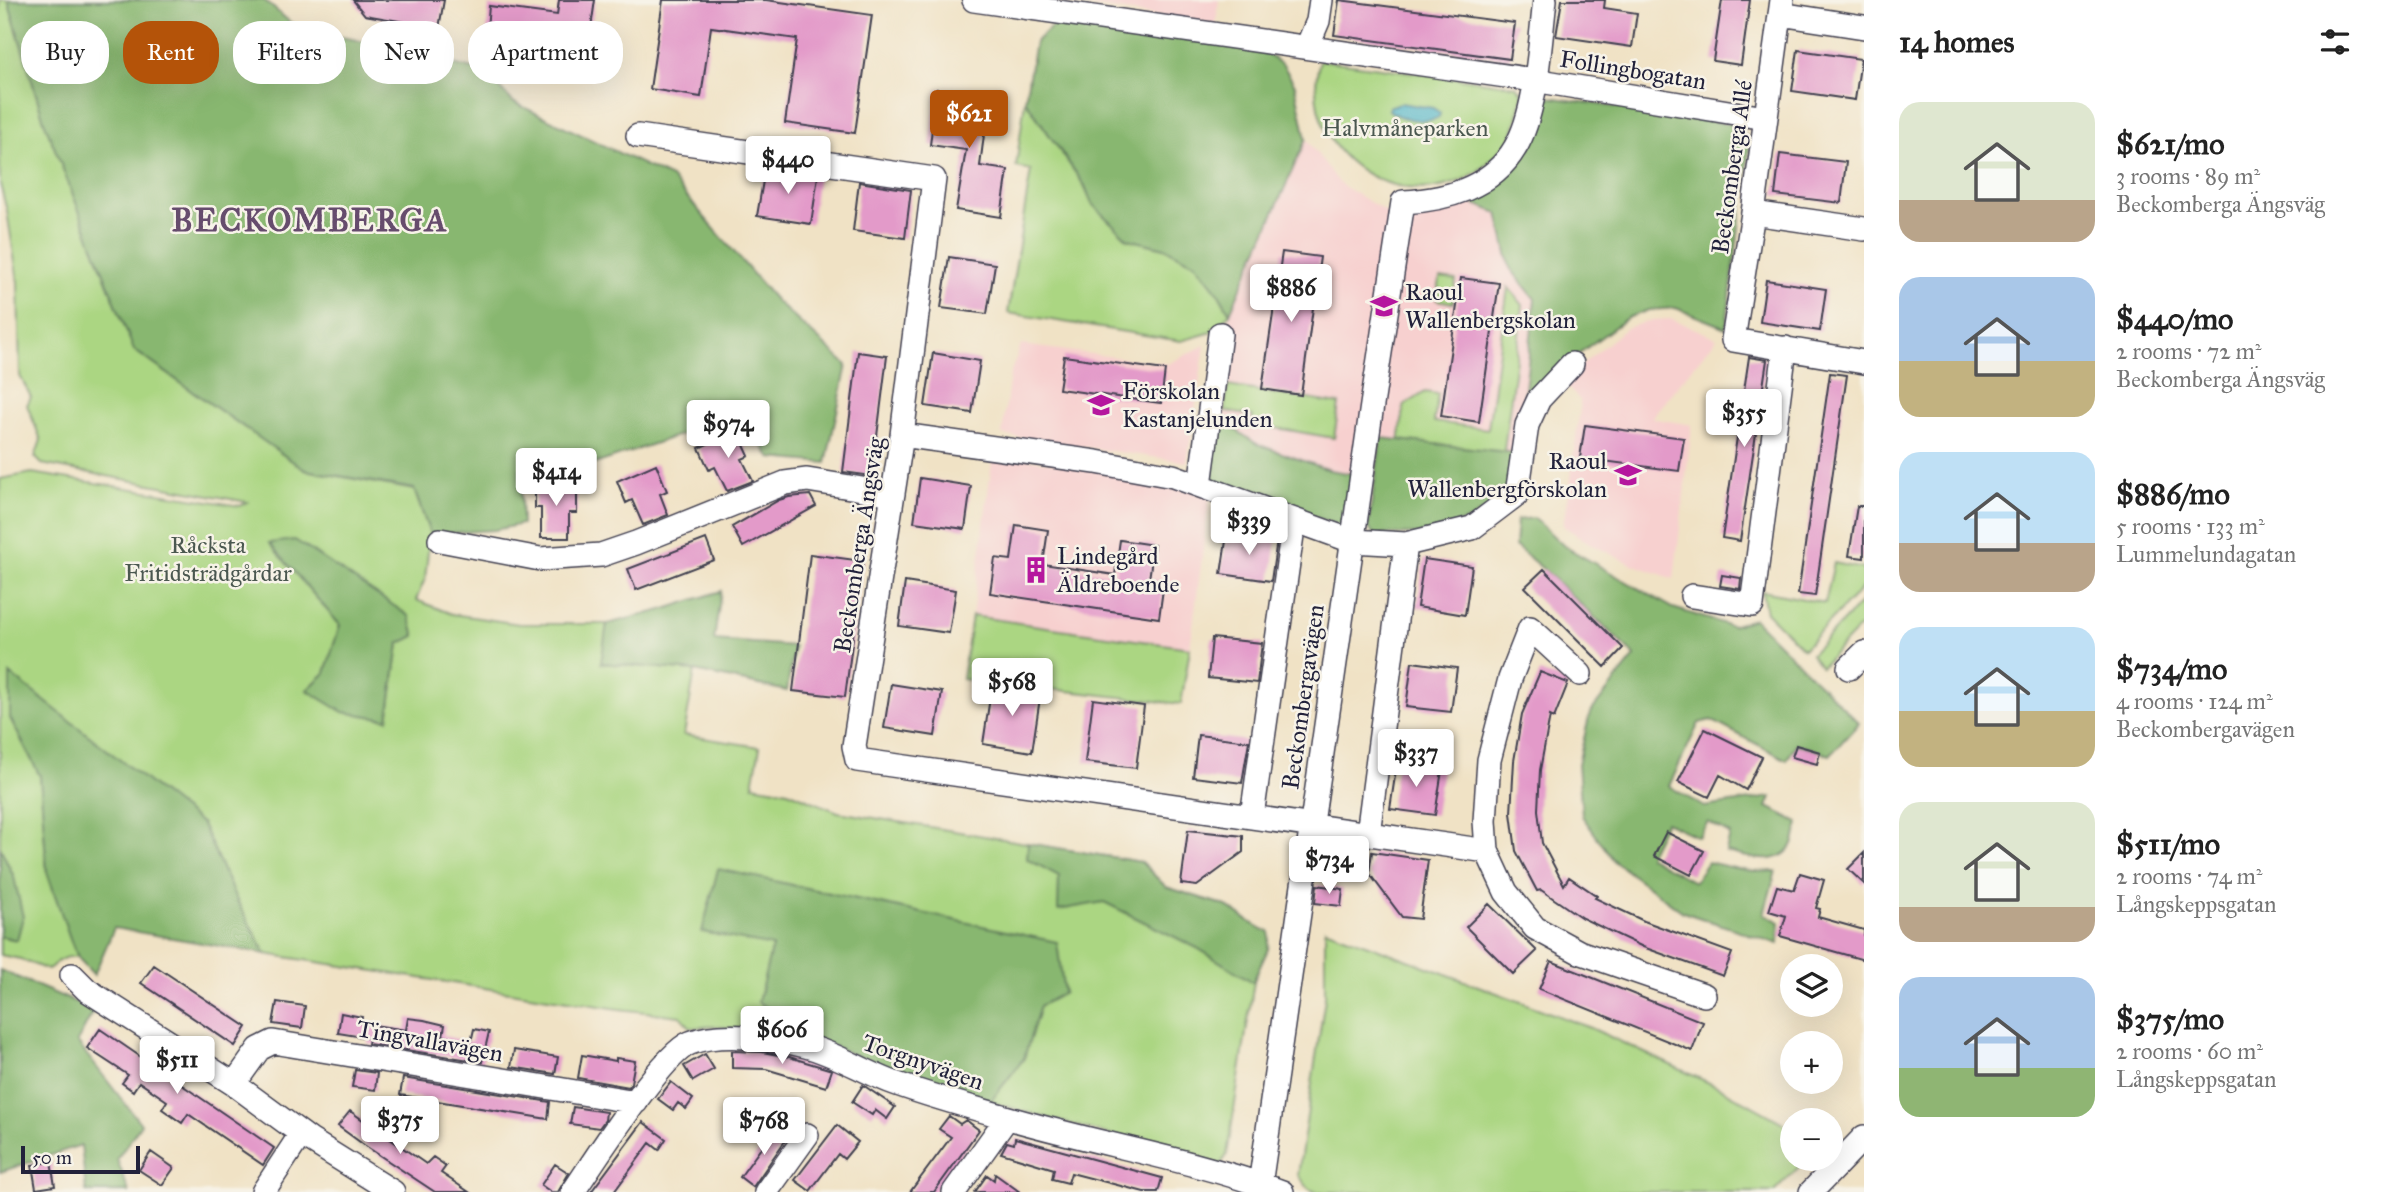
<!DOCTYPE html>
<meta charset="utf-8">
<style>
body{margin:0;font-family:"IM FELL Great Primer",serif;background:#f2f2f2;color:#222;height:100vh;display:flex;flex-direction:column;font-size:26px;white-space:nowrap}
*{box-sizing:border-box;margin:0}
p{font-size:23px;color:#767676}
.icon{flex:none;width:38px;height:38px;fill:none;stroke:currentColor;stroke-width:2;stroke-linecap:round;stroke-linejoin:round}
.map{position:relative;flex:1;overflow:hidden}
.side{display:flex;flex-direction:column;background:#fff;width:525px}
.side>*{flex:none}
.banner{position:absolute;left:21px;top:21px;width:665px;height:63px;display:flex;gap:14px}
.buttons{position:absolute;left:1780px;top:954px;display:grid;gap:14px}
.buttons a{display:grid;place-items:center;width:63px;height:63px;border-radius:50%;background:#fff;box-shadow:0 7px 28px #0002;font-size:35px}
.scale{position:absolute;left:21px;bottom:18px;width:119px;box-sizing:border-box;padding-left:7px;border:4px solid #22223b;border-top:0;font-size:19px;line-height:24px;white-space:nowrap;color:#22223b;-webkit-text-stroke:5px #f7f3e8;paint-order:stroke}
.price{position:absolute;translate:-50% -60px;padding:0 16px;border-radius:7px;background:#fff;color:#222;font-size:23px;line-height:46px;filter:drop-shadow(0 2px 4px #0008)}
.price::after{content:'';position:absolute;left:50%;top:42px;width:21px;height:16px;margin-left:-10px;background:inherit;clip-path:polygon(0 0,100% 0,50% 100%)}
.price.current{background:#b45309;color:#fff}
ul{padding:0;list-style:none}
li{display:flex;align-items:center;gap:21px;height:175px;padding:0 35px}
li span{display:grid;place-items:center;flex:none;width:196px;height:140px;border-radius:21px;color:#555}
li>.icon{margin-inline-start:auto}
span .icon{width:84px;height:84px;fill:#fffc;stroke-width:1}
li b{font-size:30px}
h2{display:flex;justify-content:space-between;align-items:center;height:84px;padding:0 35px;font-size:30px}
.pill{padding:0 24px;border-radius:28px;background:#fff;box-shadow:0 7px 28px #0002;font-size:24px;line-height:63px}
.pill.current{background:#b45309;color:#fff}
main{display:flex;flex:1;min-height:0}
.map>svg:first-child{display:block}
</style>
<main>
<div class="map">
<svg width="1864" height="1192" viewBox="0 0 1864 1192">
<rect width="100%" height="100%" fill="#f7f3e8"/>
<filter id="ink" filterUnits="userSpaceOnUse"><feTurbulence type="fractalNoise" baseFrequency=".0143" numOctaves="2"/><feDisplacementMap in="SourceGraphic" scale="14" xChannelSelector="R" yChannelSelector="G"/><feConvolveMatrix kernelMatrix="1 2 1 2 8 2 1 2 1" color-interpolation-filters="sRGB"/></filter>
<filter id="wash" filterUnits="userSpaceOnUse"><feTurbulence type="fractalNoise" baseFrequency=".00686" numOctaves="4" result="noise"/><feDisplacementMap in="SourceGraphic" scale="28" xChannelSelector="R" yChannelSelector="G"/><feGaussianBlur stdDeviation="1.57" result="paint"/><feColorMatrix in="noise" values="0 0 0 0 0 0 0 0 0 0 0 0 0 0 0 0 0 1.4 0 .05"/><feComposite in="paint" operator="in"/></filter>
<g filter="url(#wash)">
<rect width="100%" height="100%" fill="#f0e2c5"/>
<path fill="#f7d0cf" d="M1047 0H1219L1216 24Z
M1306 139 1341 185 1388 213 1420 215 1469 202 1498 213 1510 268 1535 299 1516 453 1380 439 1375 478 1329 470 1257 444 1215 416 1230 313Z
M1672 319 1717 338 1651 418 1692 425 1674 579 1629 563 1591 544 1563 526 1580 409V400L1563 383 1567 377 1626 328 1652 320Z
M1021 345 1168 364 1205 345 1187 462 1002 435 1010 374Z
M993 454 1172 481 1210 496 1190 648 972 616Z"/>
<path fill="#abd682" stroke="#667c5e" stroke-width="2" fill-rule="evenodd" d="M0 0H8L44 121 134 350 305 470 414 490 430 534 425 579 416 600 452 614 519 624H607L602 663 695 671 684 735 760 747 753 785 788 791 838 812 1141 862 1166 887 1226 906 1262 930 1227 1155 1220 1165 990 1102 1024 1058 1040 1006 773 946 792 1023 818 1040 715 1026 691 1028 680 1016 619 1009 266 954 236 899 10 674V718L40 776 47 872 78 957C64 956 58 960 48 970L20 959 0 955V936L16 940 14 877 0 847V479L32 473 240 506 247 502 42 464 35 457 41 440 27 405 31 397 20 376 18 282 7 211 0 184ZM270 543 399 644 388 719 308 689 325 673 340 625Z
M1320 60 1516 86 1523 93C1519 108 1517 127 1510 140 1506 146 1500 151 1495 156 1423 233 1292 163 1320 60Z
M1025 100 1083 184 1092 204 1128 239 1165 248 1195 263 1218 292 1230 313 1212 332 1181 341 1008 313 1031 170 1016 167Z
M1440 278 1456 280 1453 303 1437 300Z
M1508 287 1523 305 1501 473 1397 459 1404 406 1425 392 1438 394 1434 422 1488 429Z
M1228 386 1339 404 1334 438 1252 424 1253 416 1224 411Z
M1834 563 1864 569V586L1803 649 1766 612 1762 591 1825 603Z
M1864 600V623L1821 667 1811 654Z
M972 616 1190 648 1181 704 962 679Z
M1325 929 1591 1028 1718 1087 1792 1128V1158L1807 1159 1774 1192H1316L1309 1189 1298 1175 1325 998Z"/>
<path fill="#88b770" stroke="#556c56" stroke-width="2" d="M8 0H264L291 23 308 31 352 39 485 72 513 102 671 178 776 301 847 365 826 463 771 458 741 414 586 467 520 469 522 524 495 530 430 534 414 489 305 470 134 350 44 121Z
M1058 21 1259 49 1283 65 1295 85 1306 139 1230 313 1218 292 1195 263 1165 248 1128 239 1092 204 1085 186 1025 100 1035 42Z
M1549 97 1736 125 1750 141 1726 328 1676 308 1649 310 1627 318 1570 360 1521 425 1535 299 1510 268 1498 213 1469 202 1519 162 1541 104Z
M1215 416 1257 444 1329 470 1354 474 1347 528 1207 480Z
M1381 438 1516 453 1510 492 1470 520 1421 534 1375 535 1368 528Z
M1534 518 1564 546 1673 608 1731 626 1754 619 1859 723 1830 755 1796 744 1787 760 1711 720 1699 723 1669 786 1704 807 1771 797 1767 807 1798 822C1797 828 1796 837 1793 844 1780 869 1747 857 1726 852L1730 834 1708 822 1698 837 1665 822 1648 856 1694 882 1708 862 1752 872 1776 871 1764 914 1780 922 1778 944 1683 912 1615 862 1582 816 1578 764 1590 713 1635 656 1548 573 1515 546 1517 520Z
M295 540 409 616 415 636 399 644 388 719 343 712 307 690 325 673 340 625 269 543Z
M721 591 714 640 794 646 787 691 695 671 601 663 607 624 662 610Z
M10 674 202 824 236 899 266 954 114 928 94 975 79 959 72 944 47 872 40 776 10 718Z
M1028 843 1141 862 1166 887 1226 906 1262 930 1270 932 1268 949 1253 982 1197 948 1104 902 1058 910 1059 876 1027 859Z
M0 847 14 877 23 917 17 940 0 936Z
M718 869 1057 942 1064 993 1040 1006 1024 1058 990 1102 903 1075 818 1040 758 1002 772 946 702 932Z
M0 970 94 1010 77 1042 141 1124 117 1159 129 1192H86L81 1145 0 1172Z"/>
<path fill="#48b3c6" stroke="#356a80" stroke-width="2" d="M1400 103 1433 108 1440 113 1439 117C1428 124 1398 119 1389 110V107Z"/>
<g id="blocks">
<path fill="#e39ac9" d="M353 0H444L439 28 365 15Z
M559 0H595L587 55 486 40 489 6 557 15Z
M663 0H766L872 15 855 133 785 123 797 39 711 27 701 97 650 89Z
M1339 0 1515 23 1510 59 1334 35Z
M1562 0H1605L1604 8 1637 13 1632 47 1556 36Z
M1722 0H1750L1741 65 1713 61Z
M1798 50 1861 59 1855 100 1792 91Z
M937 89 989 96 980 166 1008 170 1001 217 956 210 966 150 930 145Z
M1780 154 1846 162 1841 203 1775 195Z
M765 169 818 176 811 224 757 216Z
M859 182 911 190 905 238 853 231Z
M1282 252 1320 257 1301 395 1262 389Z
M949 257 995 264 987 314 941 308Z
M1461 278 1499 283 1479 422 1441 416Z
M1766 280 1826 289 1820 331 1760 322Z
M858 352 887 356 872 476 843 472Z
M933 353 980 361 972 413 925 406Z
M1064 356 1165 370 1161 403 1059 389Z
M1749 357 1767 360 1740 541 1722 538Z
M1830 373 1847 375 1815 596 1798 594Z
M1585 425 1684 438 1679 471 1580 458Z
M737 430 749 456 742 459 753 481 727 491 715 467 709 470 699 448Z
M656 464 667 491 660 494 668 515 643 525 632 500 626 503 617 481Z
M920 478 971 486 965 529 914 522Z
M535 484H577V513H569V538H541V508H535Z
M810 495 816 506 743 547 732 527 779 500 789 497Z
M1857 506H1864V558L1849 556Z
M1016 525 1048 530 1043 564 1115 575 1120 540 1154 545 1149 579 1164 582 1159 618 990 593 995 558 1011 560Z
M1227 534 1277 540 1271 581 1221 574Z
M706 539 714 560 636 590 628 569Z
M810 554 863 561 845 697 793 691Z
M1424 559 1472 566 1465 615 1417 607Z
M1544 569 1623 648 1605 667 1525 587Z
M1722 575 1741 578 1740 589 1720 586Z
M905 582 956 590 949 633 899 626Z
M1212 638 1262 643 1257 683 1208 678Z
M1412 662 1457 668 1451 712 1406 707Z
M1540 672 1568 683 1554 718 1550 716 1540 770 1538 810 1542 843 1564 885 1569 877 1597 896 1595 898 1644 921 1732 953 1723 976 1643 947 1582 918 1541 890 1537 891 1516 851 1511 813 1514 761 1522 714Z
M891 684 942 692 935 736 884 728Z
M992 684 1041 691 1032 752 983 744Z
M1093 699 1144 706 1136 768 1085 762Z
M1705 729 1762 757 1746 790 1720 775 1709 797 1678 782Z
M1198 735 1249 741 1242 783 1193 777Z
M1796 745 1820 752 1817 764 1792 757Z
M1397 763 1442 770 1435 815 1390 809Z
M1188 830 1243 836V852L1197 886 1181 884Z
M1666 832 1704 851 1691 875 1654 856Z
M1372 852 1428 860 1420 919 1402 917 1369 873Z
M1864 853V884L1848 869Z
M1800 873 1824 880 1816 908 1820 909 1818 917 1864 930V960L1780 936 1786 916 1769 911 1777 886 1794 890Z
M1317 885 1343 889 1341 906 1315 903Z
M1489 904 1537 951 1513 974 1466 927Z
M1551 961 1703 1022 1692 1051 1539 989Z
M154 965 247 1027 235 1046 141 983Z
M277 1002 305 1006 302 1028 273 1024Z
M341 1013 362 1017 361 1023 406 1030 408 1018 424 1020 445 1025 443 1036 471 1042 474 1029 489 1032 482 1062 368 1044 369 1038 338 1033Z
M100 1029 274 1148 263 1165 188 1114 182 1123 162 1109 167 1101 139 1082 133 1091 122 1083 128 1075 87 1048Z
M514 1050 558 1057 555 1074 511 1067Z
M732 1051 762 1052 789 1057 832 1070 826 1087 766 1069 732 1068Z
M705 1054 714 1069 693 1081 684 1066Z
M582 1055 616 1061V1058L635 1061 631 1083 629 1087 578 1078Z
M355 1070 377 1073 375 1090 352 1087Z
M403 1078 550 1102 548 1119 400 1095Z
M671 1082 693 1099 686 1109 678 1103 673 1110 658 1099Z
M863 1085 895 1107 887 1119 875 1110 872 1115 852 1102Z
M573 1107 606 1112 605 1120 599 1128 570 1124Z
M350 1111 426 1164 433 1157 446 1166 441 1173 469 1192H435L364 1145 338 1126Z
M949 1116 960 1124 966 1120 979 1130 934 1192H910L951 1137 939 1129Z
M643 1122 666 1139 659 1150 650 1143 614 1192H591Z
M837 1125 858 1142 844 1159 838 1154 810 1191 795 1180Z
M777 1126 789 1135 753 1187 740 1177Z
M1015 1138 1162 1178 1158 1192H1144L1071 1173 1068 1183 1052 1179 1054 1169 1001 1153 1007 1142 1014 1144Z
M151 1152 174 1168 162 1185 139 1170Z
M51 1162 55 1186 36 1189 32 1165Z
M555 1164 569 1173 558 1192H551L541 1185Z
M995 1174 1020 1192H975L987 1175 994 1180Z"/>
</g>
</g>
<g filter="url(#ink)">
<use href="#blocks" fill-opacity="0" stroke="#413f50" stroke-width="2"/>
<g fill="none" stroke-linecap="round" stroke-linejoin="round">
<defs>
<path id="minor" d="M974 0 1534 80 1765 118
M1782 0 1753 213 1733 340 1864 362
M1780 14 1864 27
M1307 47 1318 21 1321 0
M638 136 934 179 902 435 854 746 857 760 1487 851
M1753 213 1864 229
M902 435 1096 462 1173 476 1352 541 1406 544 1472 528 1517 494 1527 425 1539 399 1572 364
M1200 485 1220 334
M440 540 540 559 601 555 636 543 785 483 807 480 893 494
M1692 596 1752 605 1785 348
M1849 668 1864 653
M1580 674 1530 628 1510 679 1489 760 1485 821 1487 851 1506 892 1535 928 1579 952 1704 995
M1252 816 1294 521
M1368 834 1406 544
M72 975 87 990 234 1084 310 1140 393 1192
M234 1084 259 1049 273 1042 636 1102
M263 1192 301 1134
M573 1192C594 1161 661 1055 690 1043 719 1031 775 1038 806 1046 834 1053 861 1070 889 1081 926 1095 967 1106 1005 1117 1097 1144 1192 1159 1282 1192
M766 1192 807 1135
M954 1192 1007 1118
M1259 1192 1372 405 1403 202C1446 200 1492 187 1515 148 1537 113 1540 41 1545 0
M1811 1192 1864 1137"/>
</defs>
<use href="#minor" stroke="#413f50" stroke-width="26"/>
<use href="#minor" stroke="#fff" stroke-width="23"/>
</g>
</g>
<defs>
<symbol id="school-bare" viewBox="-9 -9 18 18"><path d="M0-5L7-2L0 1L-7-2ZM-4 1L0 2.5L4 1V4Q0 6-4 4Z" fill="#b5179e" stroke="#f7f3e8" stroke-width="2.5" paint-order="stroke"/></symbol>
<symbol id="building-bare" viewBox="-9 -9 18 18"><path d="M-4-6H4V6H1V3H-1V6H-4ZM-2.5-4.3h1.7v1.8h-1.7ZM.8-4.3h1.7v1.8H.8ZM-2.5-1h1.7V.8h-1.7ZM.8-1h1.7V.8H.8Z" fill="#b5179e" stroke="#f7f3e8" stroke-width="2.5" paint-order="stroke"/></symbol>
</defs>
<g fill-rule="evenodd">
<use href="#school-bare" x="1365" y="287" width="38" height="38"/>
<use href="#school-bare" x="1082" y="386" width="38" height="38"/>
<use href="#school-bare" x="1609" y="456" width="38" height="38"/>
<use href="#building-bare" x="1017" y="551" width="38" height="38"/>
</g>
<g text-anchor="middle" stroke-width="5" stroke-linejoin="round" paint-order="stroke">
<g font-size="24" fill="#22223b" stroke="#f7f3e8">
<text transform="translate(1633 70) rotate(9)" y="8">Follingbogatan</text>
<text transform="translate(1732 167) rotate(-82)" y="8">Beckomberga Allé</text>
<text transform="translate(859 545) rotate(-81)" y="8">Beckomberga Ängsväg</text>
<text transform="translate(1303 697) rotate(-82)" y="8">Beckombergavägen</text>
<text transform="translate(430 1041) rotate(10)" y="8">Tingvallavägen</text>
<text transform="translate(923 1062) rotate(19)" y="8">Torgnyvägen</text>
</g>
<g font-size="24" fill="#4b5850" stroke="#f7f3e8">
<text x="1405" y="136">Halvmåneparken</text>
<text x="208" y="553">Råcksta<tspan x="208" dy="28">Fritidsträdgårdar</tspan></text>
</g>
<g font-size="24" fill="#22223b" stroke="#f7f3e8" text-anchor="start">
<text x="1405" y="300">Raoul<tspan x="1405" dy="28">Wallenbergskolan</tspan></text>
<text x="1122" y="399">Förskolan<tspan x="1122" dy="28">Kastanjelunden</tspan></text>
<text x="1607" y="469" text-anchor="end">Raoul<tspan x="1607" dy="28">Wallenbergförskolan</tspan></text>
<text x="1057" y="564">Lindegård<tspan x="1057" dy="28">Äldreboende</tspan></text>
</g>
<g font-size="32" font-weight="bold" letter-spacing="2" fill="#664c6d" stroke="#f7f3e8">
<text x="310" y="231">BECKOMBERGA</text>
</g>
</g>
</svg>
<div class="buttons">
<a><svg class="icon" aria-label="layers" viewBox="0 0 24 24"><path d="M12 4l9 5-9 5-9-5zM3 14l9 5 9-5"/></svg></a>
<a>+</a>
<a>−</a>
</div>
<div class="scale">50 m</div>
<b class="price current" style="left:969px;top:150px">$621</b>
<b class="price" style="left:788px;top:196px">$440</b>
<b class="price" style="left:1291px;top:324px">$886</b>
<b class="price" style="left:1744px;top:449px">$355</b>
<b class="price" style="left:728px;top:460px">$974</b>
<b class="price" style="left:556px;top:508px">$414</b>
<b class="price" style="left:1249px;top:557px">$339</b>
<b class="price" style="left:1012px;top:718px">$568</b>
<b class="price" style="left:1416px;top:789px">$337</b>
<b class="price" style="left:1329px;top:896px">$734</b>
<b class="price" style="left:782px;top:1066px">$606</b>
<b class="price" style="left:177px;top:1096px">$511</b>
<b class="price" style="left:400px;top:1156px">$375</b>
<b class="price" style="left:764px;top:1157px">$768</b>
<div class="banner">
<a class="pill">Buy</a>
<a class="pill current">Rent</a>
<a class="pill">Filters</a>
<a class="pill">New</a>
<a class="pill">Apartment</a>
</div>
</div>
<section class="side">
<h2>14 homes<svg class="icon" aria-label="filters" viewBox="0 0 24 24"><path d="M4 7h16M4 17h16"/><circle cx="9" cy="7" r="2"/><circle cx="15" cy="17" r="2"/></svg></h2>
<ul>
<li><span style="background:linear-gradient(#dfe7d0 70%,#b9a48a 0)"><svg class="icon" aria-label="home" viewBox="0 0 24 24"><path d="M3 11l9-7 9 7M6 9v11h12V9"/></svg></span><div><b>$621/mo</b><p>3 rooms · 89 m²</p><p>Beckomberga Ängsväg</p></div></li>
<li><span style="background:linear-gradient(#a9c7e8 60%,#c2b280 0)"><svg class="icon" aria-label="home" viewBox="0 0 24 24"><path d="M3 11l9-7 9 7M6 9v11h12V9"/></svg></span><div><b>$440/mo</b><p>2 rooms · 72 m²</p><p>Beckomberga Ängsväg</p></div></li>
<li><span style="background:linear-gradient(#bfe0f5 65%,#b9a48a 0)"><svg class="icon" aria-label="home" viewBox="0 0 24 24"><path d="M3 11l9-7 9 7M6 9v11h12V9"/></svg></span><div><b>$886/mo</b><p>5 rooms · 133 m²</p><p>Lummelundagatan</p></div></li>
<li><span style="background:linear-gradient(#bfe0f5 60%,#c2b280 0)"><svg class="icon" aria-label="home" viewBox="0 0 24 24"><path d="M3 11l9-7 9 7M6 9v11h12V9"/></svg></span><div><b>$734/mo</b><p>4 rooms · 124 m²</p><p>Beckombergavägen</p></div></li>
<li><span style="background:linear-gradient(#dfe7d0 75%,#b9a48a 0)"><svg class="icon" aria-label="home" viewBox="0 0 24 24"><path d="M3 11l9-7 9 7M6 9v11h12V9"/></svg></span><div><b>$511/mo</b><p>2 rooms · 74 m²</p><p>Långskeppsgatan</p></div></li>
<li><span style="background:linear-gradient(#a9c7e8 65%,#8fb573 0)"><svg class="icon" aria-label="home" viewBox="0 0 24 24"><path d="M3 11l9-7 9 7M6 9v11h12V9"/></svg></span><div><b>$375/mo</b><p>2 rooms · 60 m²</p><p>Långskeppsgatan</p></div></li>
</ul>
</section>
</main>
